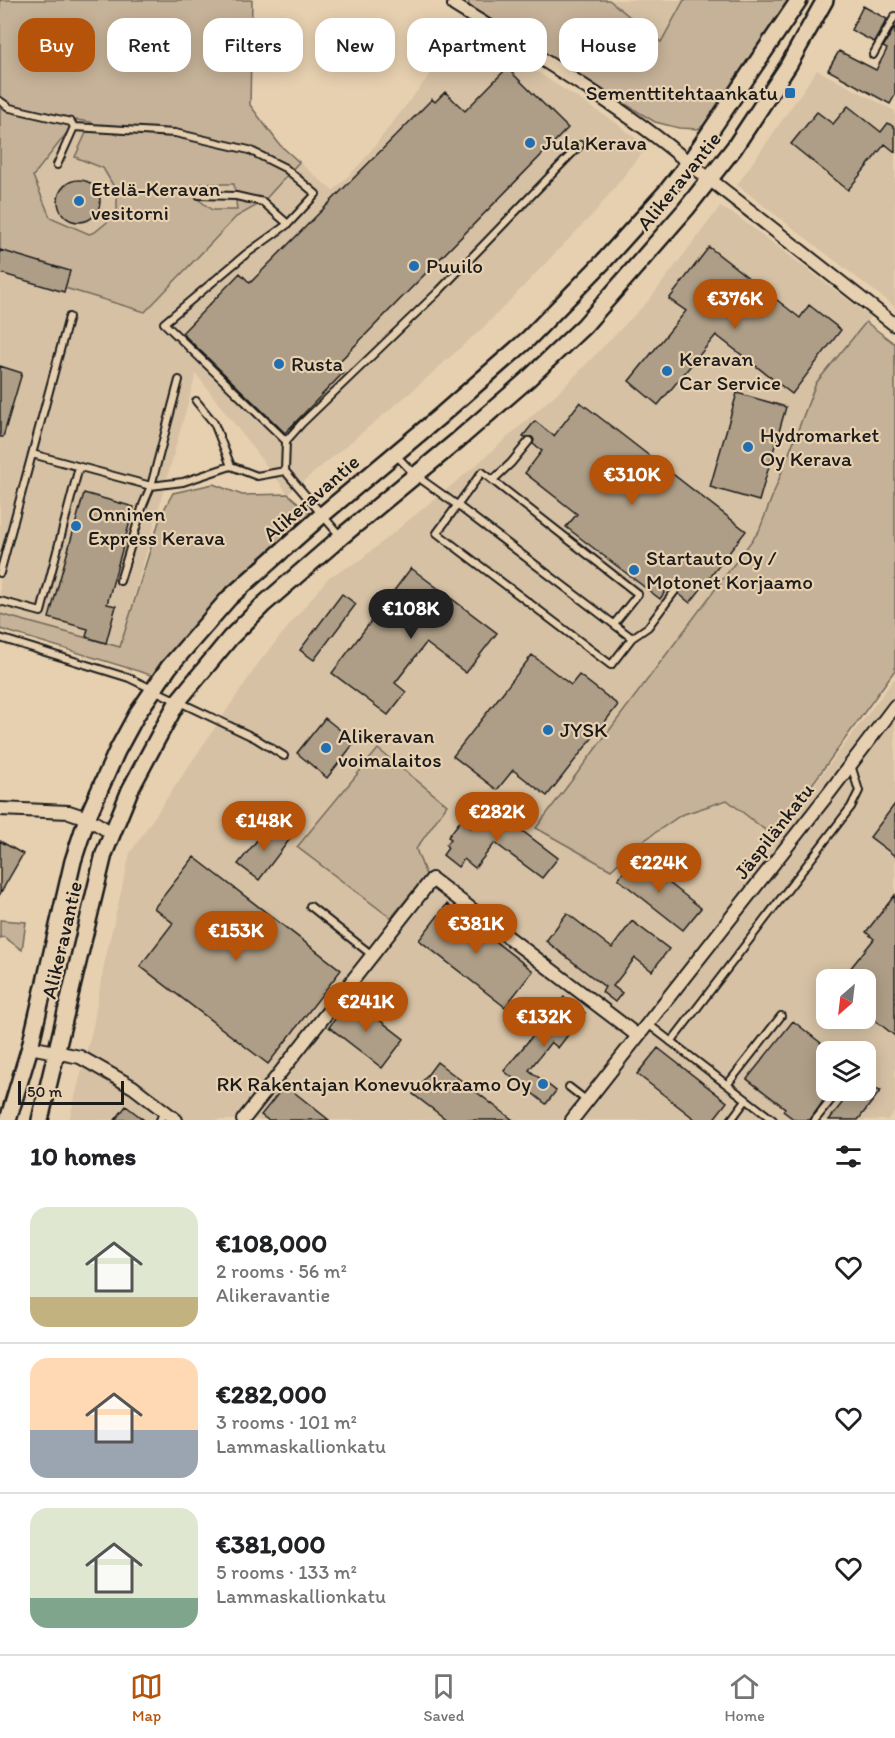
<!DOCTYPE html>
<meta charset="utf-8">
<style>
body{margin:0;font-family:Itim,sans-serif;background:#f6f6f6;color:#202124;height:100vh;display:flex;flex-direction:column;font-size:22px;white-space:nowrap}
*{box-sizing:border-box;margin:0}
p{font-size:20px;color:#757577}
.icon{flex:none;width:33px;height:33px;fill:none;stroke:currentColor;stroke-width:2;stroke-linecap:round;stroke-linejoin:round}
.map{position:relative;height:1120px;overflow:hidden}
.details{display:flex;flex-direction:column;background:#fff;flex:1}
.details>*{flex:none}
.hud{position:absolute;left:18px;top:18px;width:860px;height:54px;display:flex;gap:12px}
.needle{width:39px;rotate:208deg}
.tools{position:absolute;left:816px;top:969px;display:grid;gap:12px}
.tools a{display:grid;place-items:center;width:60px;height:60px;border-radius:12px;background:#fff;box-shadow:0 3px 15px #0003;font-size:30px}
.scale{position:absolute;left:18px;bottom:15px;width:106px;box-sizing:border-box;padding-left:6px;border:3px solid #1c1c1c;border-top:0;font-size:16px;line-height:21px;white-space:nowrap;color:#1c1c1c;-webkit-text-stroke:4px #e7d0b0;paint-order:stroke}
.price{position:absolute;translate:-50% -51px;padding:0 14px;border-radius:21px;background:#b45309;color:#fff;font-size:20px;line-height:39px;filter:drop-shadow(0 2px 3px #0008)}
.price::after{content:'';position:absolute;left:50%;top:36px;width:18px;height:14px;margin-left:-9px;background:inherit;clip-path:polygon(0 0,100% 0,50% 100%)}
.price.current{background:#222;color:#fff}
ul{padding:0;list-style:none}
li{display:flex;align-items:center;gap:18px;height:150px;padding:0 30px}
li+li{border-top:2px solid #e0e0e0}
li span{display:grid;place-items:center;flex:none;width:168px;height:120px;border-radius:18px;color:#555}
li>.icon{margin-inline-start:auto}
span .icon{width:72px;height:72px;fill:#fffc;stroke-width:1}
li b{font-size:26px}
h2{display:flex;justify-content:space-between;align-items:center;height:72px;padding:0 30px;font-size:26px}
.pill{padding:0 21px;border-radius:18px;background:#fff;box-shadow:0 3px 15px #0003;font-size:21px;line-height:54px}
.pill.current{background:#b45309;color:#fff}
.dock{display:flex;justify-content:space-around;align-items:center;height:84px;border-top:2px solid #e0e0e0;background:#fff;font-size:16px;color:#757577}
.dock a{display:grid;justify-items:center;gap:3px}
.dock .current{color:#b45309}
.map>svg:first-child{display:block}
</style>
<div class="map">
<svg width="895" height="1120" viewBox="0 0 895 1120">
<rect width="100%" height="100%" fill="#e7d0b0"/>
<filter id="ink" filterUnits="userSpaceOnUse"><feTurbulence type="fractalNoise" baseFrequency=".0167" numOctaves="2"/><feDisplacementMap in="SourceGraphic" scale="12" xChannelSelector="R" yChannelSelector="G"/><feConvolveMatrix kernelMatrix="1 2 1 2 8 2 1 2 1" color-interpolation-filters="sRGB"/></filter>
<g filter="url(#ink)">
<path fill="#d6c1a4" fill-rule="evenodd" d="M609 0H684L661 42Z
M467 27 615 122 647 147 595 212 487 324 411 392 288 494 196 374 120 647 0 614V250L202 251 236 217 263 202 299 162 333 191 362 162Z
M817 70 895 111V307L737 185Z
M77 120 91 121 103 168 117 192V214L95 232 89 234 50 217 33 176Z
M200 184H234L237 210H212L199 200Z
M720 207 737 216 871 317 816 383 760 529 630 702 611 870 639 844 681 815 727 800 775 836 895 678V1111L887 1120H69L93 1026 105 960 130 853 260 661 329 577 359 561 475 466 565 386 649 300ZM378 750 447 805 415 849ZM826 980H866V1018H826ZM826 1052H866V1090H826Z"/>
<path fill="#c6b298" stroke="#71675a" stroke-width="1.5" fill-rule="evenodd" d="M0 0H252L250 105 280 145 299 162 263 202 236 217 145 312 65 288 0 250ZM77 120 91 122 75 157 103 168 117 192V214L95 232 89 234 50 217 33 176ZM200 184H234L237 210H212L199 200Z
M468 0H609L661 42 684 0H793L714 119 698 129 679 128 655 122 477 14 469 5Z
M866 322 895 344V670L774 837 727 800 681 815 639 844 611 870 536 828 759 531 816 383Z
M213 484 242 495 288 494 311 514 220 600 154 676 0 629V614L120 647 161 515 173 493Z
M378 749 447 805 416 849 426 875 391 918 297 847Z
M0 920 26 922 22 950 4 937 0 938Z"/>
<path fill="#ae9e87" stroke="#1c1c1c" stroke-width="1.5" d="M863 6 887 19 874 42 851 30Z
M895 27V95L890 104 828 70 839 51 876 70 887 49 883 47Z
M507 68 568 128 335 366 343 373 285 433 182 333 240 273 250 283 432 99 435 102 445 92 465 111Z
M848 106 881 132 888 123 895 128V152L885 144 848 190 791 144 817 112 833 124Z
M58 201a21 21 0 1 1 42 0a21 21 0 1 1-42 0Z
M709 247 800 318 809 305 841 330 792 394 716 335 658 405 629 381 686 311 669 299Z
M0 250 70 271 64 292 0 273Z
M0 366 22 373 3 437H0Z
M737 393 786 407 759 501 710 487Z
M580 402 746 531 690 603 679 594 680 590 676 586 671 588 669 586 660 599 566 527 577 514 525 473 542 451 533 444 534 440 532 437H525L523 436 535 421 554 436Z
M84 493 134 507 107 604 116 606 106 643 86 637 88 629 49 618Z
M411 568 497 633 466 673 426 643 395 683 406 692 388 715 332 673Z
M342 594 356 604 314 660 300 650Z
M532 655 571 685 579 675 618 705 547 796 513 770 497 790 453 756Z
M325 718 355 742 327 778 297 753Z
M895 804V856L870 837Z
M488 805 558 858 542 878 495 843 475 868 464 859 458 867 443 855 448 848 446 845 451 839 448 837 461 820 471 828Z
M270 824 290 839 259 880 238 864Z
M0 841 23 854 0 894Z
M194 857 341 970 268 1064 140 966 173 923 154 908Z
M636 857 701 908 683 930 618 879Z
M895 895V1036L866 1013V980H841L874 939 866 932Z
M447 904 533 971 505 1007 419 940Z
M567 913 612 948 632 921 669 949 652 971 635 958 613 986 622 993 615 1002 602 992 605 987 546 941Z
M564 997 585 1013 558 1048 551 1042 529 1070 556 1091 546 1104 504 1071Z
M351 998 404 1039 382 1068 329 1027Z
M793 1021 826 1047V1097L810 1120H795L783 1111 785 1108 747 1079Z
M658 1048 727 1102 713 1120H696L637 1074Z
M437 1062 513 1120H447L413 1094Z
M866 1082 876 1090H881L858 1120H829L852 1090H866Z
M285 1085 329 1120H268L261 1115Z
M126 1106 144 1120H115Z"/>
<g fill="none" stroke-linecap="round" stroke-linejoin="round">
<defs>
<path id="service" d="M873 55 895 16
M0 101 10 108 71 122 74 127
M57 165 74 127 175 133 249 150 285 168 316 194 288 224 246 254 164 323 286 441
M199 195 236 196 263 202 288 224
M196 401 214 423 231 466 257 476 285 471 341 537
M32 454 151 486 183 482 231 466
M395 454 415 475 457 505 632 638 611 665 437 533 482 472 638 594 614 624
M285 471 286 441 302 423 439 291 580 145
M493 480 511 463 529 441
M0 573 69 317
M120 581 143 505 151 486 179 380
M0 601 41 612 79 467
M0 638 129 678 255 738 284 756
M632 638 648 627 675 591
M310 906 372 955
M648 1024 773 1120
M671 1042 851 807 859 791 851 765
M727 1085 781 1016
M569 1087 587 1101
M160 1120 164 1111
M731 1120 746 1100
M815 1120 839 1090"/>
<path id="minor" d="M454 5C533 54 618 103 689 163L895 325
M0 809 69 812 87 818 112 833
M30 1047 80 1057 133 1087 176 1120
M243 1120 432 879 638 1036
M572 1120 829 793 895 706"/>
<path id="tertiary" d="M8 1120 30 1047 73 861 87 818 117 751 137 714 169 667 229 598 321 516 439 417 528 339 603 262 666 192 689 163 799 0
M40 1120 104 854 130 790 162 730 178 701 230 638 264 604 341 537 458 440 527 380 584 326 686 209 734 148 788 66 825 0"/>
</defs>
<use href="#service" stroke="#1c1c1c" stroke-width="10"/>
<use href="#minor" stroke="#1c1c1c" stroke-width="16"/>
<use href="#tertiary" stroke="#1c1c1c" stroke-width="20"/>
<use href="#service" stroke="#e7d0b0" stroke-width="6"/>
<use href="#minor" stroke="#e7d0b0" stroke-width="12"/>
<use href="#tertiary" stroke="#e7d0b0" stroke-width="15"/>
</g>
</g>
<g fill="#1f6fb2" stroke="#e7d0b0" stroke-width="2">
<rect x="784" y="87" width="12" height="12" rx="3"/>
<circle cx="530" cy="143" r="6"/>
<circle cx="79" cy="201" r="6"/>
<circle cx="414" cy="266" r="6"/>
<circle cx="279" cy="364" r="6"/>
<circle cx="667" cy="371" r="6"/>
<circle cx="748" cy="447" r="6"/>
<circle cx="76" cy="526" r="6"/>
<circle cx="634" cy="570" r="6"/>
<circle cx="548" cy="730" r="6"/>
<circle cx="326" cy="748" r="6"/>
<circle cx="543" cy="1084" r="6"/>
</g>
<g text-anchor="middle" stroke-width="4.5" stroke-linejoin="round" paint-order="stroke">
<g font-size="21" fill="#1c1c1c" stroke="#e7d0b0" text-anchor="start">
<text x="778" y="100" text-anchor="end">Sementtitehtaankatu</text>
<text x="542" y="150">Jula Kerava</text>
<text x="91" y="196">Etelä-Keravan<tspan x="91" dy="24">vesitorni</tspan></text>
<text x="426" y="273">Puuilo</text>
<text x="679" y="366">Keravan<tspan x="679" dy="24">Car Service</tspan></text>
<text x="291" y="371">Rusta</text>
<text x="760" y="442">Hydromarket<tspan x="760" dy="24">Oy Kerava</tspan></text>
<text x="88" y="521">Onninen<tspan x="88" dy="24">Express Kerava</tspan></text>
<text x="646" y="565">Startauto Oy /<tspan x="646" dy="24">Motonet Korjaamo</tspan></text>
<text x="560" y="737">JYSK</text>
<text x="338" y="743">Alikeravan<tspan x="338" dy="24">voimalaitos</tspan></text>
<text x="531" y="1091" text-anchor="end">RK Rakentajan Konevuokraamo Oy</text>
</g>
<g font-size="21" fill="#1c1c1c" stroke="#e7d0b0">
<text transform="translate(679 181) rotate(-51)" y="7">Alikeravantie</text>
<text transform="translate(311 498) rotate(-41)" y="7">Alikeravantie</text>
<text transform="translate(774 831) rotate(-52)" y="7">Jäspilänkatu</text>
<text transform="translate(62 940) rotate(-77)" y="7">Alikeravantie</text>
</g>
</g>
</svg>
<div class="tools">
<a><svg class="needle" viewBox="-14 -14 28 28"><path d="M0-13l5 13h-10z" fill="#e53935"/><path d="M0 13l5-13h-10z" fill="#757577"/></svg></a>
<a><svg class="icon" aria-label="layers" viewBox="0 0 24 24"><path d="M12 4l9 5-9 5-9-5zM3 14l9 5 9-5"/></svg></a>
</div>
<div class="scale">50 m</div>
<b class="price" style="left:735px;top:330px">€376K</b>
<b class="price" style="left:632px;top:506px">€310K</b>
<b class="price current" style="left:411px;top:640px">€108K</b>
<b class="price" style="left:497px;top:843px">€282K</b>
<b class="price" style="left:264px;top:852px">€148K</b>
<b class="price" style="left:659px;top:894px">€224K</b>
<b class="price" style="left:476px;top:955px">€381K</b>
<b class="price" style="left:236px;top:962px">€153K</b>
<b class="price" style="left:366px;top:1033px">€241K</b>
<b class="price" style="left:544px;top:1048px">€132K</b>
<div class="hud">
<a class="pill current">Buy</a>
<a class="pill">Rent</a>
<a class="pill">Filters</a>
<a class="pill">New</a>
<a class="pill">Apartment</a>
<a class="pill">House</a>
</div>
</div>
<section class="details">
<h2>10 homes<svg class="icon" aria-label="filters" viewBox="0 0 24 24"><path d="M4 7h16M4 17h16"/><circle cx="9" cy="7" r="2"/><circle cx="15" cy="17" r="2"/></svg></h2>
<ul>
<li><span style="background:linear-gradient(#dfe7d0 75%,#c2b280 0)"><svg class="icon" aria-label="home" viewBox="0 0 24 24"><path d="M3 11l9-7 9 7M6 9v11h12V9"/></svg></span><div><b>€108,000</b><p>2 rooms · 56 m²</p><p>Alikeravantie</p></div><svg class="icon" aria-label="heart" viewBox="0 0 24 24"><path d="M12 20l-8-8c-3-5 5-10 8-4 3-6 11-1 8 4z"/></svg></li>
<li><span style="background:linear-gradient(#ffd9b3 60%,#9aa5b1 0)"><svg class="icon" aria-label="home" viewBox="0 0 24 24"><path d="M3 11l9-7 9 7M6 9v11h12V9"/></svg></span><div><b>€282,000</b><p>3 rooms · 101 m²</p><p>Lammaskallionkatu</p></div><svg class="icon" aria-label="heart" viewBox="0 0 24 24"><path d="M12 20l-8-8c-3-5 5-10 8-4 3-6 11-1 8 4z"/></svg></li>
<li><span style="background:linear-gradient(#dfe7d0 75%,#7fa58c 0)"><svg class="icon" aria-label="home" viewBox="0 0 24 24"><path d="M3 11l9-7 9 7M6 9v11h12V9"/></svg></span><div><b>€381,000</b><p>5 rooms · 133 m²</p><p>Lammaskallionkatu</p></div><svg class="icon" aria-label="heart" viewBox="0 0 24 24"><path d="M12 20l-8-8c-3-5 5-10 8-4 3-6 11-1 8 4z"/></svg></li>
</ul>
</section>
<nav class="dock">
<a class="current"><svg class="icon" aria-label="map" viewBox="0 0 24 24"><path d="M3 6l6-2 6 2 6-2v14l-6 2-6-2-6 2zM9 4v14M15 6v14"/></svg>Map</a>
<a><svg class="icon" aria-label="saved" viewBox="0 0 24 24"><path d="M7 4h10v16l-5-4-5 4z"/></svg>Saved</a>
<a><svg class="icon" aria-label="home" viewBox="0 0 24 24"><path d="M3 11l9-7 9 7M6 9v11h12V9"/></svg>Home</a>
</nav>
